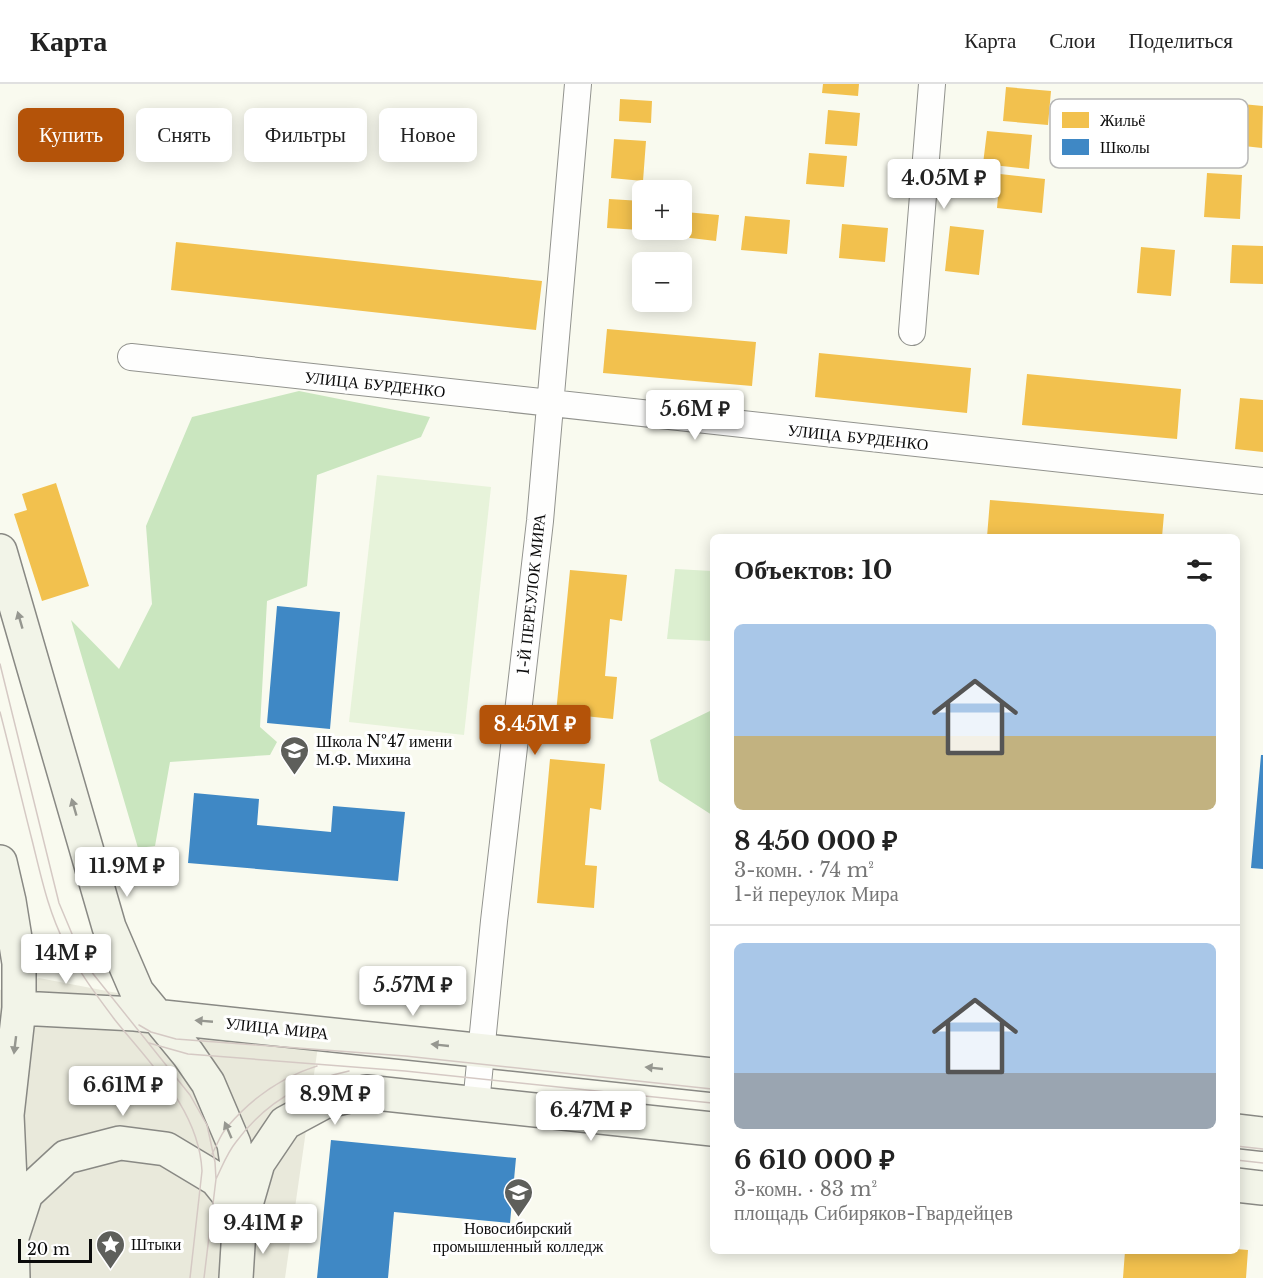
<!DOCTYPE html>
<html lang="ru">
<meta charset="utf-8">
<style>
body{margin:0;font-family:"Libre Baskerville",serif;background:#f6f6f6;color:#222;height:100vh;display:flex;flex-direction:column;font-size:22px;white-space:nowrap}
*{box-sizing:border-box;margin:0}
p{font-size:20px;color:#767676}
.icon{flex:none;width:33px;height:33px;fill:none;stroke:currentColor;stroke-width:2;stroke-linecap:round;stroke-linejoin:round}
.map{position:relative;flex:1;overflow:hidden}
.details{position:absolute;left:710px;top:450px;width:530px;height:720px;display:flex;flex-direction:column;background:#fff;border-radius:9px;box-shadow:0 3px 15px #0003}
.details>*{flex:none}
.hud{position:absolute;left:18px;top:24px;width:570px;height:54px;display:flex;gap:12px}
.controls{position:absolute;left:632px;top:96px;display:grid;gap:12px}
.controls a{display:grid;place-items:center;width:60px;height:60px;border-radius:9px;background:#fff;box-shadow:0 3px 15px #0003;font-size:30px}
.scale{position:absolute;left:18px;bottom:15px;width:74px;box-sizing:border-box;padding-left:6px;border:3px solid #0b0b0b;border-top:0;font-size:16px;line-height:21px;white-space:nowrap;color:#0b0b0b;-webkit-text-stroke:4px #fff;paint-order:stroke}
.price{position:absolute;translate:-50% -51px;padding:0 14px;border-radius:6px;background:#fff;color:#222;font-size:20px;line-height:39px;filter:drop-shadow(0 2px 3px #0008)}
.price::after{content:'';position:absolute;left:50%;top:36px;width:18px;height:14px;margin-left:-9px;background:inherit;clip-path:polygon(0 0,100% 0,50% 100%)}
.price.selected{background:#b45309;color:#fff}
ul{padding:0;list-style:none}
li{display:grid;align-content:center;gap:12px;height:318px;padding:0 24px}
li+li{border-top:2px solid #e0e0e0}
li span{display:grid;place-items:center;height:186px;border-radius:9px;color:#555}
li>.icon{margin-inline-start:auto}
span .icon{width:108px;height:108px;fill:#fffc;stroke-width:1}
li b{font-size:26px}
h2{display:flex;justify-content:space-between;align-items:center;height:72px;padding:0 24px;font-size:26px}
.pill{padding:0 21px;border-radius:9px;background:#fff;box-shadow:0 3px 15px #0003;font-size:21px;line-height:54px}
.pill.selected{background:#b45309;color:#fff}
header{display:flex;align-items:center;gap:36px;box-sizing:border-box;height:84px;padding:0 30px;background:#fff;border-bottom:2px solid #e0e0e0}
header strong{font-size:28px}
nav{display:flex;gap:33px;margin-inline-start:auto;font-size:21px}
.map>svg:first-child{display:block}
</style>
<header>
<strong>Карта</strong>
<nav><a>Карта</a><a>Слои</a><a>Поделиться</a></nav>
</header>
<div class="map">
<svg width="1263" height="1194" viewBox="0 0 1263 1194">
<rect width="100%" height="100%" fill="#f9faef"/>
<path fill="#dcefd0" d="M675 485 712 487V557L667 555Z"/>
<path fill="#cae6bf" d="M299 307 430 333 421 353 317 391 307 502 267 517 260 643 277 658 270 671 170 678 155 762 138 764 71 536 119 585 152 520 146 442 192 333Z
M712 626V731L659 697 650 656Z"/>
<path fill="#e7f3da" d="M377 391 491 403 464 651 349 638Z"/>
<path fill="#e9e9db" d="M39 894 320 948 285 1194H0V906Z"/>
<path fill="#f2c14e" d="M823 0H859L858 12 822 9Z
M1006 3 1051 7 1048 41 1003 37Z
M620 15 652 17 651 39 619 37Z
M1211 17 1263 22 1262 64 1207 58Z
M828 26 860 29 857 62 825 60Z
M987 47 1032 51 1029 85 983 80Z
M614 55 646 57 643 97 611 94Z
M809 69 847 72 844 103 806 100Z
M1207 89 1242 91 1240 135 1204 133Z
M1000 90 1045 95 1042 129 997 124Z
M609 115 642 117 640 146 607 144Z
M685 128 719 131 716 157 682 153Z
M745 132 790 136 787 170 741 166Z
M842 140 888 144 885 178 839 174Z
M950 142 984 146 979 191 945 187Z
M176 158 542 197 536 246 171 206Z
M1232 161 1263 162V200L1230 199Z
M1141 163 1175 166 1171 212 1137 209Z
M607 245 756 258 752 302 603 289Z
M819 269 971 284 967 329 815 313Z
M1027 290 1181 305 1177 355 1022 341Z
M1240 314 1263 316V368L1235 365Z
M56 399 89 502 42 517 14 430 27 426 22 410Z
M990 416 1164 430 1162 453H987Z
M570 486 627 491 622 537 610 535 605 592 617 593 613 635 556 629Z
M550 675 605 680 601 726 590 724 585 781 597 782 594 824 537 819Z
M1236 1165 1248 1166 1246 1194H1123L1125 1167H1236Z"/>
<path fill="#3f88c5" d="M277 522 340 528 330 645 267 639Z
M1261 671H1263V785L1251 784Z
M194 709 259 715 257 741 331 748 333 722 405 728 398 797 188 779Z
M331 1056 516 1074 510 1139 394 1128 388 1194H317Z"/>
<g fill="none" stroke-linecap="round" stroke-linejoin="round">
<defs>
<path id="street" d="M912 248 932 0
M131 273 1263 397
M476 1020 494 837 540 437 578 0"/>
<path id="secondary" d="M0 467 109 843 137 908 188 970 208 999 234 1060 241 1106 239 1145
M0 778 9 817 19 879V924L7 1031 12 1140
M19 924 135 930 712 991
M1236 1047 1263 1050
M1236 1101 1263 1104
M247 1117 258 1079 285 1039 324 1018 366 1008 712 1045
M13 1194 12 1153 26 1110 66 1073 120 1059 166 1065 216 1095 228 1110 239 1145 236 1194"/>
</defs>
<use href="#street" stroke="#92938e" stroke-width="28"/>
<use href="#secondary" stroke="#898984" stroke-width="36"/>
<use href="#street" stroke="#fefefd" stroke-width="26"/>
<use href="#secondary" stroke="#f2f4e8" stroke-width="33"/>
<path stroke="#d5c9c4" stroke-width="1.5" d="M0 580 59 819 75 857 90 886 190 1011 207 1041 215 1078 216 1095 204 1194
M0 628C11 670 21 713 32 756 41 792 48 827 65 860 78 887 97 912 115 936 151 981 199 1026 202 1087L190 1194
M139 941 151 948 176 955 405 972 712 1005
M149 959 188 970 405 987 712 1019
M1236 1062 1263 1065
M212 1070C217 1061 221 1049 228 1042 252 1014 282 993 317 982
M1236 1076 1263 1079
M216 1095C222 1083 227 1069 236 1058 264 1020 302 997 349 987"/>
</g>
<defs><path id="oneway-solid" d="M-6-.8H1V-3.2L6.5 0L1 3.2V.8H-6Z" transform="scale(1.5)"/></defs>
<g fill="#969790">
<use href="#oneway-solid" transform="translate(20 536) rotate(-106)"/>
<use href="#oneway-solid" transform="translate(74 723) rotate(-106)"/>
<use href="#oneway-solid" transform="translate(204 937) rotate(-175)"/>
<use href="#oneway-solid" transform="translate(15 961) rotate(97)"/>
<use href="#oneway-solid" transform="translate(440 961) rotate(-174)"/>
<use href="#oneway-solid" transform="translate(654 984) rotate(-174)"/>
<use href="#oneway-solid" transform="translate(228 1046) rotate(-113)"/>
</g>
<defs>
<symbol id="school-pin" viewBox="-11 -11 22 30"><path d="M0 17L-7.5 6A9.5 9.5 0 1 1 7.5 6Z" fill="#5e5f5b" stroke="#fff"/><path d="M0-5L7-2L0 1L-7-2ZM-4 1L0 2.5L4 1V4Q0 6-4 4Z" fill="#fff"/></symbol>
<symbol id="university-pin" viewBox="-11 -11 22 30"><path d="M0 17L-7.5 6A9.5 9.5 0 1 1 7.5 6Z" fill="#5e5f5b" stroke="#fff"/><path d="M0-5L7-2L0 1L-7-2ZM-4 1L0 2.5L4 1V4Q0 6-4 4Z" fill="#fff"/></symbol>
<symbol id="sight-pin" viewBox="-11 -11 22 30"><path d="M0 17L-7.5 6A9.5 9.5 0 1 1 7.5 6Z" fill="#5e5f5b" stroke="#fff"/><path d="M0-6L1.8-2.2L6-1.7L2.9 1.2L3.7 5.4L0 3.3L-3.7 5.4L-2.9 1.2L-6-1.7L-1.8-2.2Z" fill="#fff"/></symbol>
</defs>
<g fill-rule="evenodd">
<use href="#school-pin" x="278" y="650" width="33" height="45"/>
<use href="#university-pin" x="502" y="1092" width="33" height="45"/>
<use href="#sight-pin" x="94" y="1144" width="33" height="45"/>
</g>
<g text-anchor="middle" stroke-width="6" stroke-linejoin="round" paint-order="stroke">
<g font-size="16" fill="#0b0b0b" stroke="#fff">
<text transform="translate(375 300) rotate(6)" y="6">УЛИЦА БУРДЕНКО</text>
<text transform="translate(858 353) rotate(6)" y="6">УЛИЦА БУРДЕНКО</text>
<text transform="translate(531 510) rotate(-84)" y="6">1-Й ПЕРЕУЛОК МИРА</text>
<text transform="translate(277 944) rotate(6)" y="6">УЛИЦА МИРА</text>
</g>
<g font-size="16" fill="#0b0b0b" stroke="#fff" text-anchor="start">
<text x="316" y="663">Школа №47 имени<tspan x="316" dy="18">М.Ф. Михина</tspan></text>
<text x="518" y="1150" text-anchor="middle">Новосибирский<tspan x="518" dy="18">промышленный колледж</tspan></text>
<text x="131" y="1166">Штыки</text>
</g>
</g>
<rect x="1050" y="15" width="198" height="69" rx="9" fill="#fff" stroke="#b6b6b6" stroke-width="1.5"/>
<rect x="1062" y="28" width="27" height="16" fill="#f2c14e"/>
<rect x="1062" y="55" width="27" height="16" fill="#3f88c5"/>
<g font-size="16" fill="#0b0b0b">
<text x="1100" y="42">Жильё</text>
<text x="1100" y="69">Школы</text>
</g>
</svg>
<div class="controls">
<a>+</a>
<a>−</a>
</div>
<div class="scale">20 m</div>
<b class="price" style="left:944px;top:126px">4.05M ₽</b>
<b class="price" style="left:695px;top:357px">5.6M ₽</b>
<b class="price selected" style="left:535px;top:672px">8.45M ₽</b>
<b class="price" style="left:127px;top:814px">11.9M ₽</b>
<b class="price" style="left:66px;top:901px">14M ₽</b>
<b class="price" style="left:413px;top:933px">5.57M ₽</b>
<b class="price" style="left:123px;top:1033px">6.61M ₽</b>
<b class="price" style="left:335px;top:1042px">8.9M ₽</b>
<b class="price" style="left:591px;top:1058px">6.47M ₽</b>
<b class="price" style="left:263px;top:1171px">9.41M ₽</b>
<div class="hud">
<a class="pill selected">Купить</a>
<a class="pill">Снять</a>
<a class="pill">Фильтры</a>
<a class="pill">Новое</a>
</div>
<section class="details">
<h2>Объектов: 10<svg class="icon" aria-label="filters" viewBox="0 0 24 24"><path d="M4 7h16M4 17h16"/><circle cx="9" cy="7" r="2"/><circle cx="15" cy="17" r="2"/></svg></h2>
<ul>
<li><span style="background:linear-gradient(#a9c7e8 60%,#c2b280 0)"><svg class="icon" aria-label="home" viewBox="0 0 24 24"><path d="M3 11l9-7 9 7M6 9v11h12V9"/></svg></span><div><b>8 450 000 ₽</b><p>3-комн. · 74 m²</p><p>1-й переулок Мира</p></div></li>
<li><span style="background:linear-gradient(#a9c7e8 70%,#9aa5b1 0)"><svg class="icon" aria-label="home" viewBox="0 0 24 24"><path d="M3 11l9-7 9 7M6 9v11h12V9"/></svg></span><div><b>6 610 000 ₽</b><p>3-комн. · 83 m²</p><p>площадь Сибиряков-Гвардейцев</p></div></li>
</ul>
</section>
</div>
